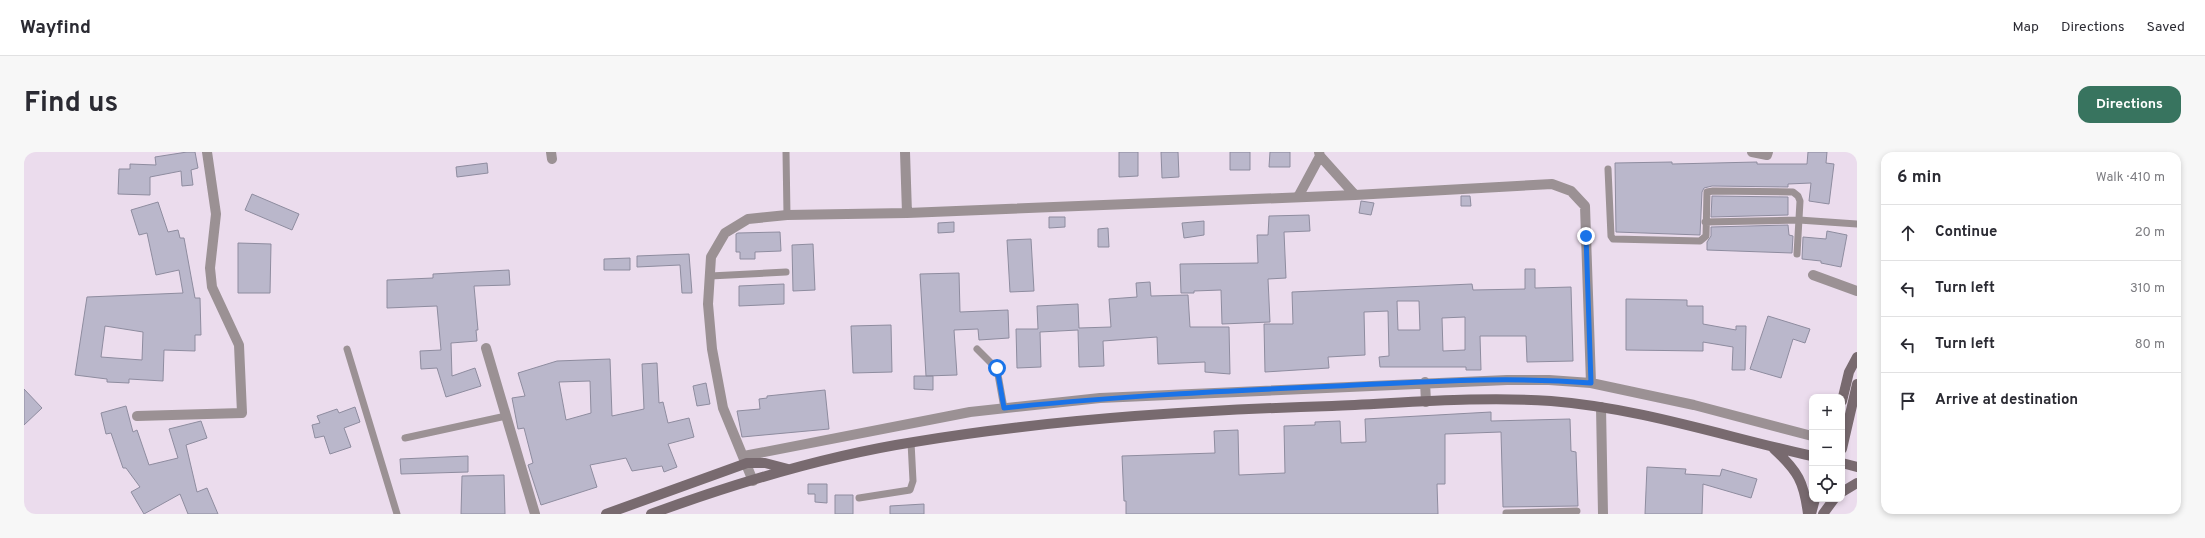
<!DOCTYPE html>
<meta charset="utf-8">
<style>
:root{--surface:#fff;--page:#f7f7f7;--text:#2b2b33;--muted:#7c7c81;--line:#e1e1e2;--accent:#38745f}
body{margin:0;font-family:Overpass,sans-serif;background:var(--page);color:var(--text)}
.controls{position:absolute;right:12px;bottom:12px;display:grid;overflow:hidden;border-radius:8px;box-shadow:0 2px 6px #0003}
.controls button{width:36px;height:36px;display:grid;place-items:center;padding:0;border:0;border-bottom:1px solid var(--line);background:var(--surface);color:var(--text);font:20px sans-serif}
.stop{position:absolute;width:12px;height:12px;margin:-9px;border:3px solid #1a73e8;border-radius:50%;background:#fff}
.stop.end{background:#1a73e8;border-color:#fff;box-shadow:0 1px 4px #0008}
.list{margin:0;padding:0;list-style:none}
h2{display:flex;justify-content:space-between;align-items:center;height:52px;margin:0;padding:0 16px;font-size:17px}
h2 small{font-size:13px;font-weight:400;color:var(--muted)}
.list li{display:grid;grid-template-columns:26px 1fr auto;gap:12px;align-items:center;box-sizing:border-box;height:56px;padding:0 16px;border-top:1px solid var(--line)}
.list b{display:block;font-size:15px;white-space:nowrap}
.list em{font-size:13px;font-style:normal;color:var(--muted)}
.icon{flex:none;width:22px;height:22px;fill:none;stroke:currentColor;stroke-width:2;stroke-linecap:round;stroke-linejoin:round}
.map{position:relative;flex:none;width:1833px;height:362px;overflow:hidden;border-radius:12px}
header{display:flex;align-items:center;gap:24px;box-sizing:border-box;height:56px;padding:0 20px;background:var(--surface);border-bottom:1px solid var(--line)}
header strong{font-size:19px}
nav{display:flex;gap:22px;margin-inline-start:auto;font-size:14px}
.intro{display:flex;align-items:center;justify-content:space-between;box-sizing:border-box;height:96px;padding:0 24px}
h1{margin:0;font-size:28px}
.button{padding:10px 18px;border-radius:12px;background:var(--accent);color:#fff;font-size:14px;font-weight:700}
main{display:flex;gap:24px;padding:0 24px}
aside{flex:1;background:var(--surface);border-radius:12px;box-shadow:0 2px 6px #0003}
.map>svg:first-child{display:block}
</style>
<header>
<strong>Wayfind</strong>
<nav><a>Map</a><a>Directions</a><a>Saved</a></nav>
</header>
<div class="intro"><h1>Find us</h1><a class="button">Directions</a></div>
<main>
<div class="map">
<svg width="1833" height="362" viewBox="0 0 1833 362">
<rect width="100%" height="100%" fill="#ebdced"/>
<!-- building -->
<path fill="#bab7cb" stroke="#8e8c9f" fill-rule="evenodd" d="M163 0H171L174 16 167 18 169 33 158 34 157 19 126 25V43L94 42 95 17H106V12L132 13 131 5Z
M1095 0H1114V24L1095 25Z
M1137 0H1154L1155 25 1138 26Z
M1206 0H1226V18H1206Z
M1246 0H1266V15H1245Z
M1784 0H1803L1802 11 1810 12 1805 52 1785 49 1787 31 1764 32V35L1688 34 1680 36 1678 40 1676 83 1592 80 1591 11 1648 10V12L1733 10V12H1783Z
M463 11 464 21 433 25 432 15Z
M228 42 275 62 268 78 221 58Z
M1437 44H1446L1447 54H1437Z
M1688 44 1764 45V63L1687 65Z
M1337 49 1350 51 1347 63 1335 61Z
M134 50 144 80 154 78 156 86H160L171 146H176L177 183H171V199L140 198 139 229 105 227V231L83 230V227L51 223 63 145 159 141 155 118 132 123 123 81 115 83 107 58ZM81 174 119 180 118 208 77 205Z
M1285 63 1286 79 1260 80 1262 126 1244 127 1246 170 1198 172 1197 138 1170 139V141H1157L1156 112 1234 111 1233 83H1244L1245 64Z
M1025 65H1041V75L1025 76Z
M1180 69V83L1160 86 1158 71Z
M930 70V80L914 81V71Z
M1764 73 1765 83 1769 84 1768 101 1683 98V90L1687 84V75Z
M1084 76 1085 95H1074V77Z
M1803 79 1823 83 1817 115 1797 111V109L1778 107 1779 85 1802 87Z
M756 80 757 99 731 100V107H716V100H712V82L714 81Z
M1007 87 1010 139 986 140 983 88Z
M214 91 247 92 246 141H214Z
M789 92 791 138 769 139 768 93Z
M665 102 668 141H658L656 113 613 115V104Z
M606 106V118H580V107Z
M1501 117H1511V136L1547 135 1549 209 1503 210 1502 184H1456L1457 218H1442V215H1356L1355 205 1365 204 1364 159 1340 160 1341 203 1304 205 1305 216 1241 220 1240 172H1269L1268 140 1448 132 1449 138 1501 137ZM1373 149H1395L1396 178H1374ZM1441 165V198L1419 199 1418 166Z
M485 118 486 133 450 134 454 178H452L453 189 427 191 428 224 451 216 457 234 422 245 413 216 397 217 396 199 417 198 413 154 363 156V128L409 126V122Z
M935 121 936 160 984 158 985 186 955 188 954 177 930 178 933 223 902 224 896 122Z
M1126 130 1127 144 1164 143 1166 175H1205L1206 222 1181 220V210L1134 212 1133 185 1079 189 1080 214 1055 215 1054 178 1016 180 1017 215 993 216 992 177H1014L1013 154 1054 152 1055 176 1087 175 1085 147 1113 145 1112 131Z
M760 132V152L715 154V134Z
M1602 147 1663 148V154H1679V172L1712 178V174H1722L1721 218H1708L1709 195 1679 190V199L1602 198Z
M1744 164 1786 177 1781 191 1769 187 1757 226 1726 217Z
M867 173 868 220 829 221 827 174Z
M586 207 588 264 620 257 618 212 633 211 635 251 639 250 644 271 665 266 670 285 644 292 653 315 640 320 638 314 608 319 602 306 566 313 573 335 517 353 504 313 509 311 500 276 494 277 488 246 501 244 494 221 533 209ZM566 229 567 261 542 268 535 230Z
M890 224H909V238L890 237Z
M682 231 686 252 673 254 669 234Z
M0 237 18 256 0 273Z
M801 238 805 277 718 285 713 259 736 257 735 247 743 246V244Z
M102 254 109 280 113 278 125 313 154 306 145 277 177 269 183 286 162 293 173 340 183 336 194 362H164L156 342 120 362 107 340 116 335 102 316H99L87 281 82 282 77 261Z
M331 255 336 270 320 276 327 295 306 302 300 284 291 286 288 273 296 271 293 264 313 257 315 261Z
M1467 260V269L1546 267 1547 299 1552 300 1554 354 1479 355 1477 280 1421 282V332H1413L1414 362H1102V349H1100L1098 304 1191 301 1190 279 1214 278 1215 323 1261 321 1260 274 1291 273V270L1316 269 1317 291 1342 290 1341 267Z
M444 304V320L377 322 376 307Z
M1623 315 1662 317 1661 322 1696 324 1698 317 1733 327 1727 346 1679 332 1678 362H1621Z
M480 323 481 362H437L438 324Z
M784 332H803V351L791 350V342H784Z
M811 343H829V362H811Z
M900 352V362H866V354Z"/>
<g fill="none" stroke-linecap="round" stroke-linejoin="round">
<!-- lane -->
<path stroke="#9b9194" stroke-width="7" d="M762 0 763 63
M1584 17 1587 84 1589 87 1676 89 1682 84 1683 40 1689 39 1769 40 1774 44 1776 49 1773 102
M1681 70 1775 68 1833 72
M686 124 762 120
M323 197 373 362
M953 197 973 217 980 256
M381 286 482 264
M835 346 886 338 889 329 887 290
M1482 361 1553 359"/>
<!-- street -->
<path stroke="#9b9194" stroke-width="10" d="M527 0 528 7
M881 0 883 61
M1728 0 1743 3 1744 0
M1296 4 1331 43
M1274 45 1296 4 1295 0
M1789 123 1833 139
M462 196 511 362
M1401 230 1402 250
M1577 255 1579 362
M113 264 218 261 215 193 188 135 186 116 192 62 183 0
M720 304 946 260 1076 246 1483 228H1525L1567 231 1670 253 1788 284
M729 329 699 256 688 197 684 152 687 105 701 81 724 67 763 63 883 61 1331 43 1528 32 1547 39 1561 54 1567 231"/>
<!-- secondary -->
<path stroke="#786a6f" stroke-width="10" d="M1818 249 1825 220 1833 205
M1750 297C1774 319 1780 330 1784 362
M1818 297 1833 232
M1818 311 1833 315
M1818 340 1833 331
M582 362 723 311H741L764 317
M627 362C712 331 800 304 890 290 1028 267 1168 258 1308 254 1381 251 1455 244 1527 249 1616 256 1702 285 1788 304
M1787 362 1791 347
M1799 362 1810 347"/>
</g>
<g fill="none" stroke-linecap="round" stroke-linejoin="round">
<!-- route -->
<path stroke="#1a73e8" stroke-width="5" d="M973 216 980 256C1091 244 1202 239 1313 234 1398 230 1482 224 1567 231L1562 84"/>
</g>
</svg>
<div class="controls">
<button>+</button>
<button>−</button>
<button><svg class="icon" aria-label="locate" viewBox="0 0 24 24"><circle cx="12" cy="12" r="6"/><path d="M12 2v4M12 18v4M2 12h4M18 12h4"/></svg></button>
</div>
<div class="stop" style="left:973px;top:216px"></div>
<div class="stop end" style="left:1562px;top:84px"></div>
</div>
<aside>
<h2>6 min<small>Walk · 410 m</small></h2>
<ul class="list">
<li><svg class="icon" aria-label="ahead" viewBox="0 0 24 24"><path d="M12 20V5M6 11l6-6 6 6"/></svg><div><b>Continue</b></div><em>20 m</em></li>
<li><svg class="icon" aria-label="left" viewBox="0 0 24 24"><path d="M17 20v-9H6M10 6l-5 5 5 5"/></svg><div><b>Turn left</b></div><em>310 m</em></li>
<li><svg class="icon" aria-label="left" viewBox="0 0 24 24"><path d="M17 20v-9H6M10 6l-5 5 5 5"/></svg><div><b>Turn left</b></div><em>80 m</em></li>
<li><svg class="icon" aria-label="arrive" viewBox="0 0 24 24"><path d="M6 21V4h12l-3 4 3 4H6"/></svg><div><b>Arrive at destination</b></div></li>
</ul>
</aside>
</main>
